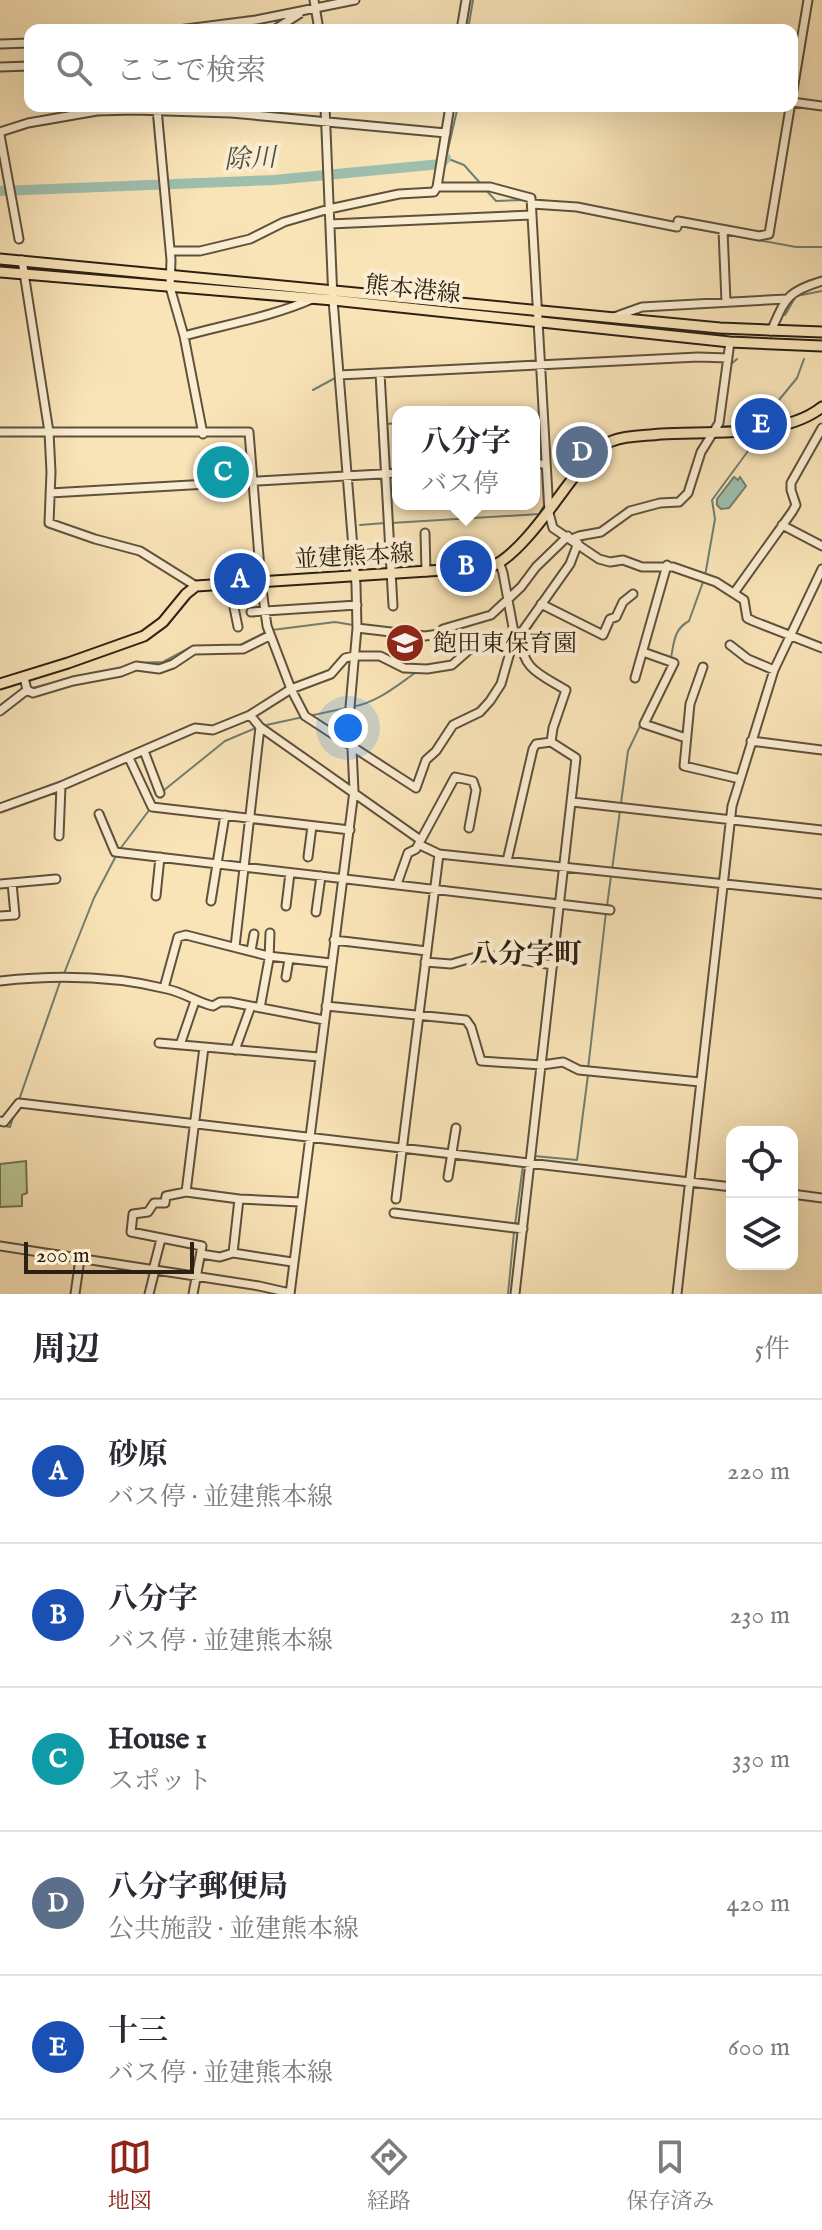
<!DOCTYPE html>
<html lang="ja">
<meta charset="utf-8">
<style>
:root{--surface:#fff;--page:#f2f2f3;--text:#2b2b33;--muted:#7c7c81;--line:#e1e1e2;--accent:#8f2418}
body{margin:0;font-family:"IM FELL English","Noto Serif JP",serif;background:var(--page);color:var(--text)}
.controls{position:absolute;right:24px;bottom:24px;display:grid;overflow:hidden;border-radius:16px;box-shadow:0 8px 32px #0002}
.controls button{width:72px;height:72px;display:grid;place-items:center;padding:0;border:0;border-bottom:2px solid var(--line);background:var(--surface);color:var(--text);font:40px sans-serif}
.scale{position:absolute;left:24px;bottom:20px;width:170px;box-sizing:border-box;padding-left:8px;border:4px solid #2c2012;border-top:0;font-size:22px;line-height:28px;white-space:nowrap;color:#2c2012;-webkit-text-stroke:6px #fbedd1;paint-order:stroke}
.you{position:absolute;left:348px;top:728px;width:28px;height:28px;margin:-20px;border:6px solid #fff;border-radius:50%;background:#1a73e8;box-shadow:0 0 0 12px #1a73e833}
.badge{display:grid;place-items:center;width:52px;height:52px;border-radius:50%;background:var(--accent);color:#fff;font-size:26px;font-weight:700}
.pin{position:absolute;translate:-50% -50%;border:4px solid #fff;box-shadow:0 2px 8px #0006}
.popup{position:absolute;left:392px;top:406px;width:148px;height:104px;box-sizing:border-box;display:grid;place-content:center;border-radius:16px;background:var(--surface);filter:drop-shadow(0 2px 6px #0005);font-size:26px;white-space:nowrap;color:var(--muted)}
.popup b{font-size:30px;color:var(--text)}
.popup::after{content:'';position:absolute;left:50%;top:100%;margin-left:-16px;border:16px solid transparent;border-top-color:var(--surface)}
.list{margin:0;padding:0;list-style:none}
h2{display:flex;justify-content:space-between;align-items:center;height:104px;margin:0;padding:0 32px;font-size:34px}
h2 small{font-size:26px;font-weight:400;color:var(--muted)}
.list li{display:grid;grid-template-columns:52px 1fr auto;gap:24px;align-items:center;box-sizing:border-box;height:144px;padding:0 32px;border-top:2px solid var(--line)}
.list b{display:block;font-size:30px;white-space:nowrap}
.list p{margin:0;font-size:26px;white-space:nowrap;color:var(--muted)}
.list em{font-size:26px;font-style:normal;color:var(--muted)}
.icon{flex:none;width:44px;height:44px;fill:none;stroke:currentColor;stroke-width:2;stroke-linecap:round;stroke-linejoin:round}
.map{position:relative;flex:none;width:822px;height:1294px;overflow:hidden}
.search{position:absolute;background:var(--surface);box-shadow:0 8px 32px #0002;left:24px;right:24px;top:24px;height:88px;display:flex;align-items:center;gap:20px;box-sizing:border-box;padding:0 28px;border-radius:16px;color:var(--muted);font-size:30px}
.sheet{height:824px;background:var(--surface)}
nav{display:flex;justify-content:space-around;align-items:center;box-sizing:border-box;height:112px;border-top:2px solid var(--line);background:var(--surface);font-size:22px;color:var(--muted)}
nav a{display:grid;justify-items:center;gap:4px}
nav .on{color:var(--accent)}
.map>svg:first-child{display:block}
</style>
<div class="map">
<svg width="822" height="1294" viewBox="0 0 822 1294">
<rect width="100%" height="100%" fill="#f9e4b8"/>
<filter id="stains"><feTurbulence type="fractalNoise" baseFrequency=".0025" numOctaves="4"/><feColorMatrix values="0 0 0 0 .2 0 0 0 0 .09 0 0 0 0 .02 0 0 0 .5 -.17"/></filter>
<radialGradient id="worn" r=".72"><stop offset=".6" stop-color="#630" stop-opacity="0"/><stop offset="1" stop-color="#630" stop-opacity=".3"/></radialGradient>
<!-- green -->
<path fill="#bac592" stroke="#737252" stroke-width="2" d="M26 1161 27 1193 22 1195V1206L0 1207V1164Z"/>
<!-- water -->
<path fill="#9ebfae" stroke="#707f70" stroke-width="2" d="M734 477 738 480 740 477 746 486 729 508 721 509 717 505V499Z"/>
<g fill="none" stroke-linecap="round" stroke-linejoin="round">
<!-- stream -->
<path stroke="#707f70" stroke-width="2" d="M468 30 473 0
M458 106 446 158 464 165 481 184
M485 189 496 201 525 200
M535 200 569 203
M681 226 796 247H822
M785 315 796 296 822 291
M674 355 688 354
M730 365 737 359
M376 377 381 470
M313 390 337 377
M387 424 398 423
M764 426 770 411 797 378 804 359
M381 476 382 488
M391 523 539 514 546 502
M360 525 385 523
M705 576 715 519 712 500 762 432
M549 600 570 569
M495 616 505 606
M359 624 384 628
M272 630 335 622 353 625
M523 640 543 608
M240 645 266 632
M671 658C674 642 674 629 689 621L703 582
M118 669 135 663 163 662 191 647 226 646
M79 677 107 671
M32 688 53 683
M352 707C376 703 395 687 415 673L420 672
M309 716 346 708
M262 726 303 717
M163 791 225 741 256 728
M120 849 150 809
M612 870 628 751 663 678
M607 906 611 876
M63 976 94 898 117 854
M588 1069 606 912
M19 1100 60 982
M0 1125 10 1127 14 1114
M534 1156 577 1160 588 1075
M515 1225 523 1165
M508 1294 514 1232"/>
<!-- river -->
<path stroke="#9ebfae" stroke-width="10" d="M0 191 274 180 441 164 446 158"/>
<!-- minor casing -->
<g stroke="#5f513c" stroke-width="11">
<path id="minor" d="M314 0 319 30
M178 30 256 20 355 0
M274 30 299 14
M461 30 466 0
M0 44 30 43
M0 67 30 66
M792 102 822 106
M157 109 171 260 170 287 184 336 203 434
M0 132 28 123 97 111 134 110 231 113 446 133
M0 135 19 239
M437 187 450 106
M532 204 577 207 677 227 678 221 759 236 769 234 808 0
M330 224 532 215
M723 230 726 302
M170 251H200L250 239 284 222 329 209 399 194 434 192 437 187H490L531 198 549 513 553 528 599 559 610 562 623 560 642 567H673L716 582 744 600 747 618 753 621 822 648
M22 260 49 432 51 472 49 523 95 539 140 551 196 586
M614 317 642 307 786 299
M771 331C786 298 786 292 822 281
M184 336C227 324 271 317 312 299
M380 373 393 606
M339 375 698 357 728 358
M0 432H249L261 582 267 626 291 689 305 716 416 788 426 760 436 751 453 725 480 712 490 701 501 684 511 649 519 636
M534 464H546
M50 493 398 473
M782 525 822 546
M425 533 426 572
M572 539 579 536 601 532 630 511 660 503 679 502 688 493 701 452 719 423 730 342
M500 564 503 573 515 638
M229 583 238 627
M734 593 792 512 796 505 791 490V483L822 428
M541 604 603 635 610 619 616 617 623 602 633 594
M251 612 357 605
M357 628 425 636 439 634 443 629 491 615 521 587 536 567 568 536
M730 645 748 659 774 670
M643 652 674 663 644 724 686 738
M703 667 690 704 684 766 740 779
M635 678 667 565
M27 690 33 693 73 681 121 672 136 666 159 669 173 664 194 650 243 649 269 636
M0 711 27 690 24 677
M250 715 260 727 419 839 420 845 439 854 822 894
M751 741 822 750
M144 751 160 793
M129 758 152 807 350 830
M572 802 822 830
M0 808 61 786 195 728 213 730 250 715 291 689 331 674 345 658 354 656H380L404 668 427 669 452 665 469 650 519 636 570 564 578 543
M99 814 115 852 610 910
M59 836 61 786
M308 857 312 826
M507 861 533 749 536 744 551 742
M0 884 56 879
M397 884 408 853 416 849 455 777 473 781 476 790 469 828
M156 896 160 857
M211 901 225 815
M286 906 290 873
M316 912 321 876
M0 916 15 915 12 883
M334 940 427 951
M235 947 260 727
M251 951 254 934
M425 962 451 964 472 958 495 956 553 965
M286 977 289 959
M0 981C55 975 114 976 167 989 185 993 196 1002 213 1006L220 1002H230L324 1020
M164 988 178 937 186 935 268 956 331 963
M326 1006 466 1020 471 1027 481 1061 542 1065 563 1062 579 1070 700 1082
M260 1008 269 959 270 933
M159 1043 319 1057
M180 1045 195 1001
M235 1050 251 1006
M0 1121 4 1122 19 1103 732 1187
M448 1177 456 1128
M186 1192 239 1199 233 1253 220 1257 201 1254
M792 1194 822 1198
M239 1199 300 1202
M396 1199 439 854
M394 1213 523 1229
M0 1246 259 1286 290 1293
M233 1253 292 1262
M153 1270 161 1239
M75 1294 80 1259
M149 1294 155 1270
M193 1294 202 1246 131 1232 133 1214 148 1212 154 1203H165L166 1196 186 1192 204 1047
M290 1294 354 791 350 707 357 628 356 585 333 300 325 106
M515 1294 576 758 551 742 553 728 566 690C538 673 524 671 519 636
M677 1294 732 806 774 670 822 569"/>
</g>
<!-- major casing -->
<g stroke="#2c2012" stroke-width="13">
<path id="major" d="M0 259 720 328 822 332
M0 272 333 300 730 342 822 346
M0 684 68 663 144 636 163 622 186 594 196 586 490 567C520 557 559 495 580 469 589 458 598 446 612 441 627 435 645 436 661 434 709 431 783 438 822 407"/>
</g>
<!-- minor -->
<use href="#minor" stroke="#fbedd1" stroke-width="7"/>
<!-- major -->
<use href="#major" stroke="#f9e4b8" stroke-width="9"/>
</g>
<!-- icons -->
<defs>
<g id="school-disc" transform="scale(2)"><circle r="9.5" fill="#8f2418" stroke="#fbedd1"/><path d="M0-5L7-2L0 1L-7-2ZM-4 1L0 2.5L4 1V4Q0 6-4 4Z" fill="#fff"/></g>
</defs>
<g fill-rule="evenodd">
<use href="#school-disc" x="405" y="643"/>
</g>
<g text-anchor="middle" stroke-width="8" stroke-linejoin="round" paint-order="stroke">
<!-- street labels -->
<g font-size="24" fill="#2c2012" stroke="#fbedd1">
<text transform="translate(413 289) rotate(6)" y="8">熊本港線</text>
<text transform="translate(354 556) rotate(-3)" y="8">並建熊本線</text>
</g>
<!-- poi labels -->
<g font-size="24" fill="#2c2012" stroke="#fbedd1" text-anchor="start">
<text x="433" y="651">飽田東保育園</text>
</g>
<!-- water labels -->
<g font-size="26" font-style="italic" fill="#4e5041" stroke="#fbedd1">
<text transform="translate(250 158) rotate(-3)" y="9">除川</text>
</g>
<!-- quarter labels -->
<g font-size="28" font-weight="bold" fill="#2c2012" stroke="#fbedd1">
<text x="526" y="963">八分字町</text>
</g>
</g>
<rect width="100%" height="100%" filter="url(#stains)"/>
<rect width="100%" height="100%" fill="url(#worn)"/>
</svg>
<div class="controls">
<button><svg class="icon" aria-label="locate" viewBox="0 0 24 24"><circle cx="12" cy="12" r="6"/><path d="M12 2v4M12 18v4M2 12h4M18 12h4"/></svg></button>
<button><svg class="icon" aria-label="layers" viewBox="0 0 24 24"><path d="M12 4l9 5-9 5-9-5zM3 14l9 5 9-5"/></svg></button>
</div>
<div class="scale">200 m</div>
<div class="you"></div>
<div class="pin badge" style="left:240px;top:579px;background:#1a4fb4">A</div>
<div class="pin badge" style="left:466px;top:566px;background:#1a4fb4">B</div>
<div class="popup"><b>八分字</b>バス停</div>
<div class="pin badge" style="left:223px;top:472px;background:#0f9aa8">C</div>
<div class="pin badge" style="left:582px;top:452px;background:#5c6f8a">D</div>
<div class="pin badge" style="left:761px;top:424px;background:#1a4fb4">E</div>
<div class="search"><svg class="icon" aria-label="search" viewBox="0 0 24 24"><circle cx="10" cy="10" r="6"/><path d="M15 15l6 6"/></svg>ここで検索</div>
</div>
<section class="sheet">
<h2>周辺<small>5件</small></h2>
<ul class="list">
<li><span class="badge" style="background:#1a4fb4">A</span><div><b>砂原</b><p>バス停 · 並建熊本線</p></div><em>220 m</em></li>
<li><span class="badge" style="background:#1a4fb4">B</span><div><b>八分字</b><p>バス停 · 並建熊本線</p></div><em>230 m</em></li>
<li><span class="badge" style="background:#0f9aa8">C</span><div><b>House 1</b><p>スポット</p></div><em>330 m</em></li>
<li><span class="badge" style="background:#5c6f8a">D</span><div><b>八分字郵便局</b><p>公共施設 · 並建熊本線</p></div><em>420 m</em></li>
<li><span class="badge" style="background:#1a4fb4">E</span><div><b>十三</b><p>バス停 · 並建熊本線</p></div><em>600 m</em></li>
</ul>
</section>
<nav>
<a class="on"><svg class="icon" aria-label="map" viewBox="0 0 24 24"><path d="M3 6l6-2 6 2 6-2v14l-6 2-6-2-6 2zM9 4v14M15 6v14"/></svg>地図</a>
<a><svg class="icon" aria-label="directions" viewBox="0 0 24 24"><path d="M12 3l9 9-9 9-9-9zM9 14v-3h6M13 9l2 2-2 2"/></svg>経路</a>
<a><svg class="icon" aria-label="saved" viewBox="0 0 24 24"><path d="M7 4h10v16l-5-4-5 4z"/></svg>保存済み</a>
</nav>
